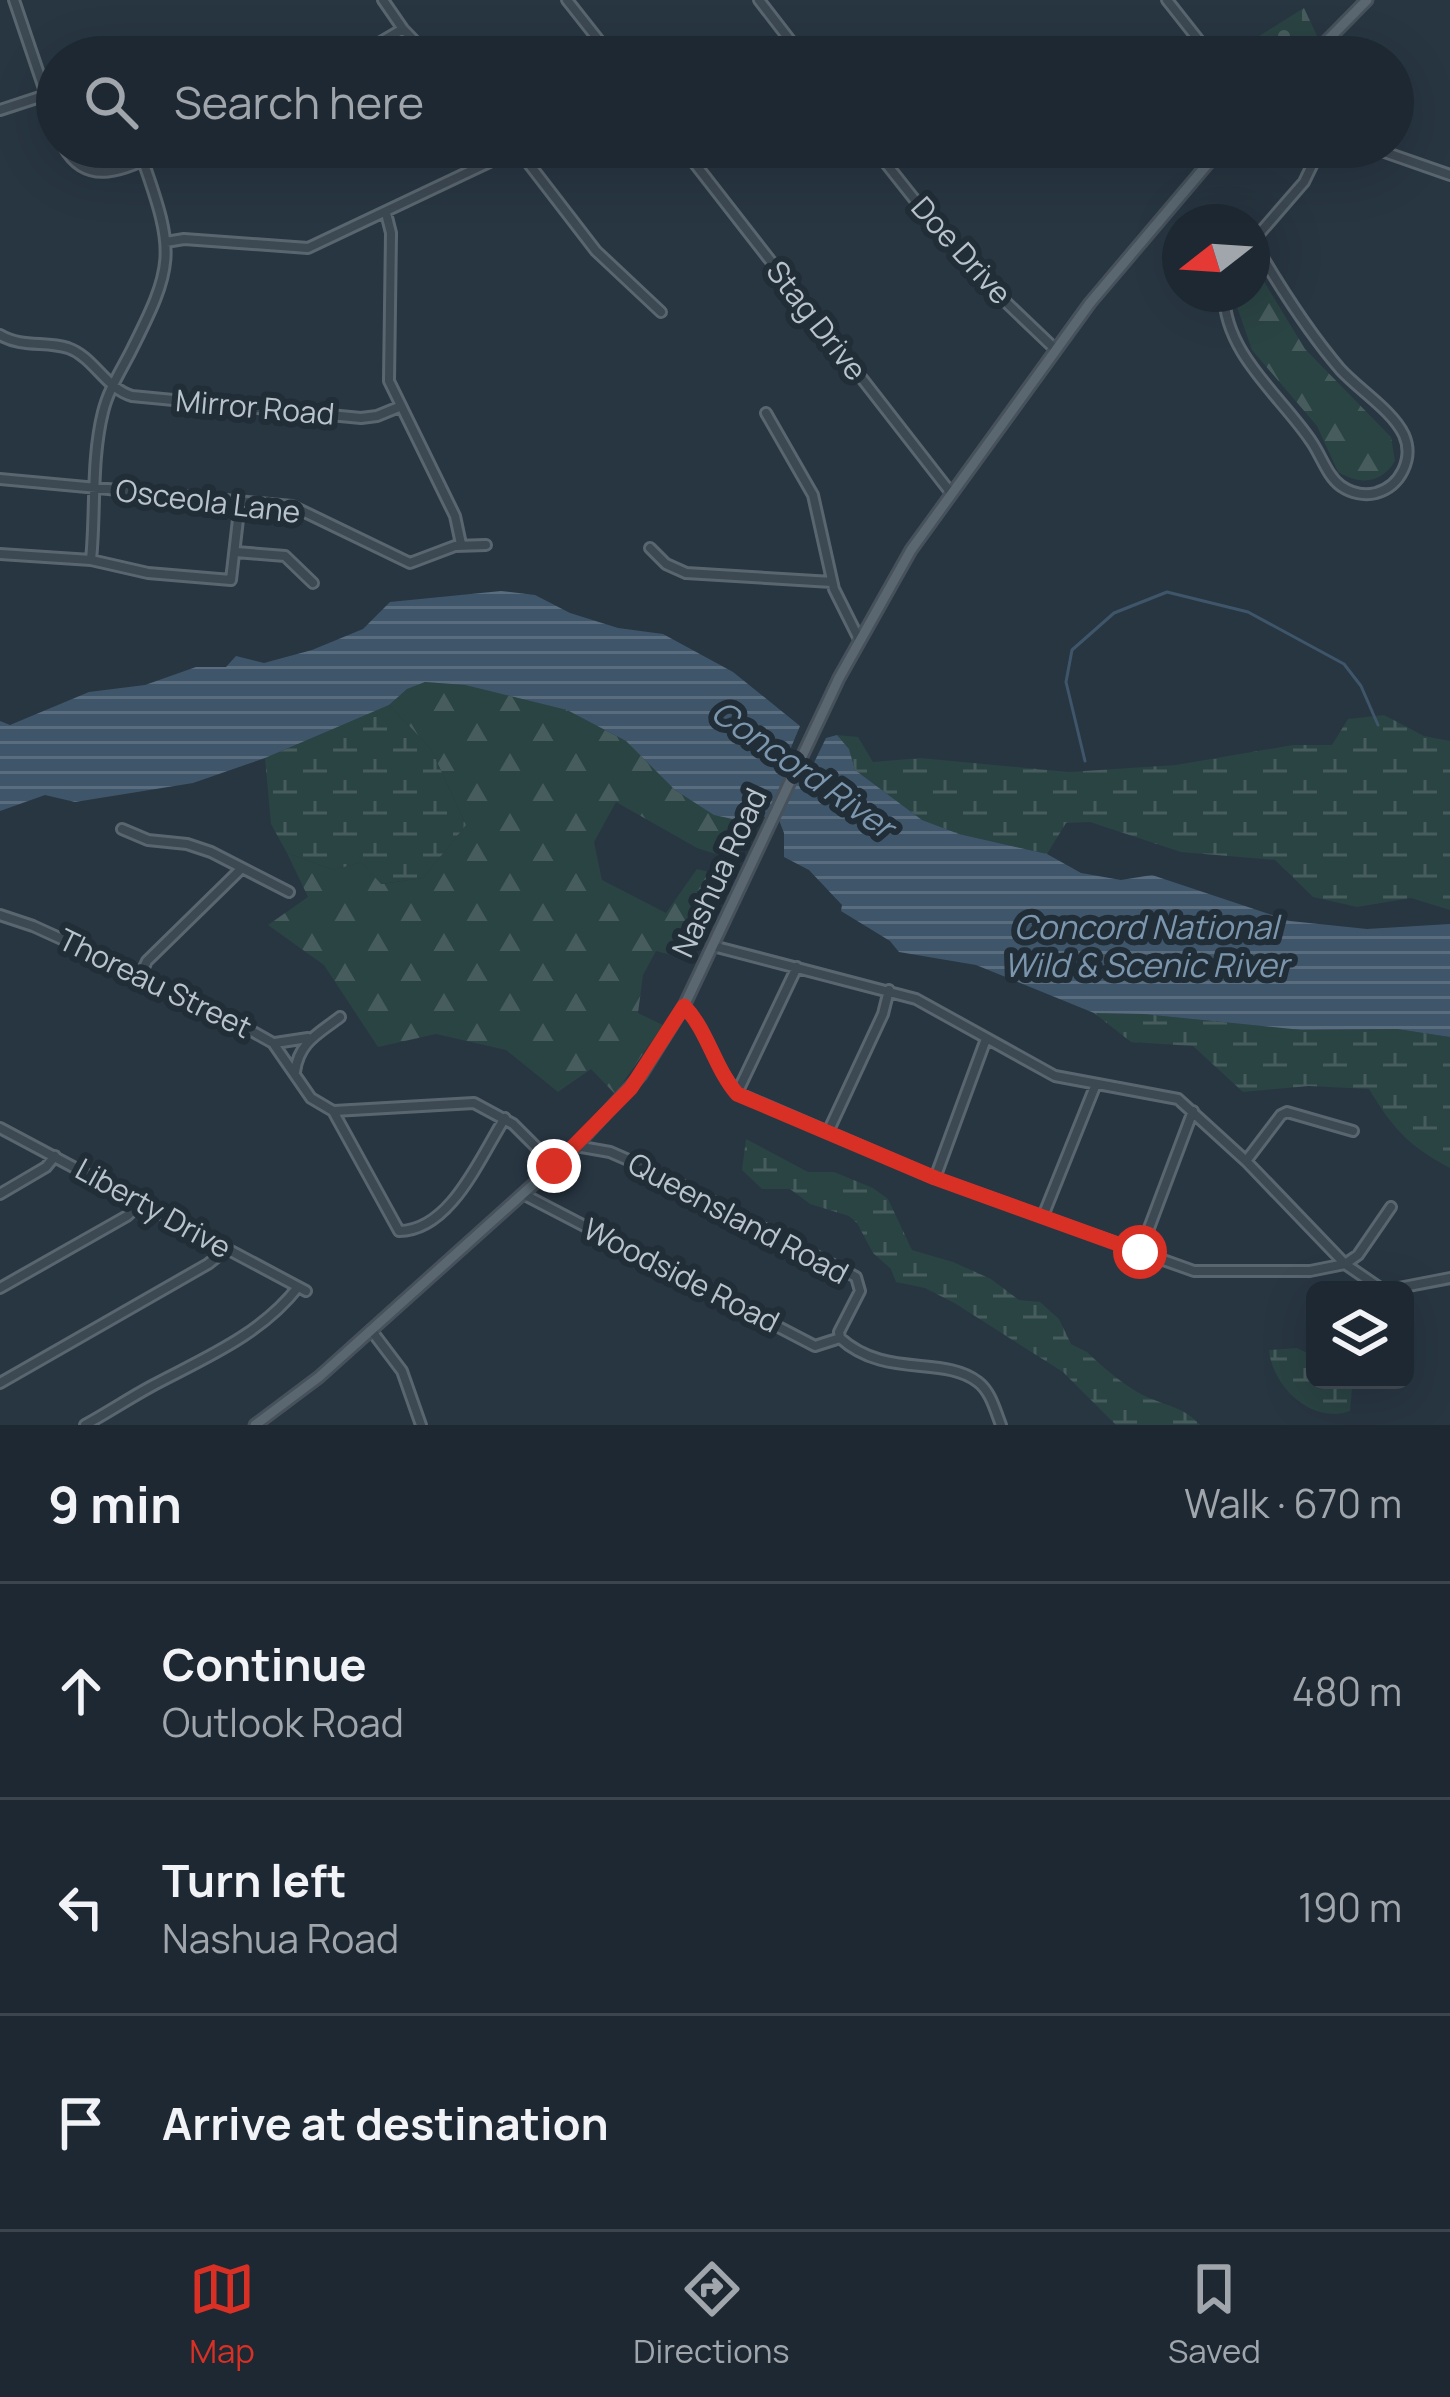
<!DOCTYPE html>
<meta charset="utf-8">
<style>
:root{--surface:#1e2832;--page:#26303a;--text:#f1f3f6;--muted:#a1a6ac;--line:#3c444d;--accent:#d93025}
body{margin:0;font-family:Manrope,sans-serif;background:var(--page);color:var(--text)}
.controls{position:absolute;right:36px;bottom:36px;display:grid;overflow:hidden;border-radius:18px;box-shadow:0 12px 48px #0002}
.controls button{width:108px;height:108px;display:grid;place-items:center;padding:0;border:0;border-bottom:3px solid var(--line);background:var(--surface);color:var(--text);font:60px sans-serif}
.compass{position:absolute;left:1162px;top:204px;width:108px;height:108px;border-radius:50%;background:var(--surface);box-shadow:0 12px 48px #0002;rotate:253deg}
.stop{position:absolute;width:36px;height:36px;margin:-27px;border:9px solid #d93025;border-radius:50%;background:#fff}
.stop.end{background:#d93025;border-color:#fff;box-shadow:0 3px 12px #0008}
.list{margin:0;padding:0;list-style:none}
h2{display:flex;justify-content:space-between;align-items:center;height:156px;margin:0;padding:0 48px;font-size:51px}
h2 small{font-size:39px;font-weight:400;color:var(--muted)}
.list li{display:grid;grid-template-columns:78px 1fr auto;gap:36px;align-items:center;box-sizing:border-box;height:216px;padding:0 48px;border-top:3px solid var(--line)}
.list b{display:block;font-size:45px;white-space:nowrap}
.list p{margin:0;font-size:39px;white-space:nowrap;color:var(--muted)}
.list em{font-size:39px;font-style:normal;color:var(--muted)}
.icon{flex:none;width:66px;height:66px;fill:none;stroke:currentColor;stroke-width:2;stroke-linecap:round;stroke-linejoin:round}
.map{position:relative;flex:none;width:1450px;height:1425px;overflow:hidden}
.search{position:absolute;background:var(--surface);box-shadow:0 12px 48px #0002;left:36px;right:36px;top:36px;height:132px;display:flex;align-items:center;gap:30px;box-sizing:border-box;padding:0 42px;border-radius:66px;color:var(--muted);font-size:45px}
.sheet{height:804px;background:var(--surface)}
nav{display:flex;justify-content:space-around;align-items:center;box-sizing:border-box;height:168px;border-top:3px solid var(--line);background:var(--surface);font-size:33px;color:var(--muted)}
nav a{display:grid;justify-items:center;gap:6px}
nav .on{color:var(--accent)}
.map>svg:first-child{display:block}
</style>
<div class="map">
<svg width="1450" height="1425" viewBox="0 0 1450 1425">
<defs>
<pattern id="forest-firs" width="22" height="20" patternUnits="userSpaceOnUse" patternTransform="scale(3)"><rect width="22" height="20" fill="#2a4343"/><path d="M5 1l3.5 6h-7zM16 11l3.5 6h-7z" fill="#475c5d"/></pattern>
<pattern id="wetland-marsh" width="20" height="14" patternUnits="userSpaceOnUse" patternTransform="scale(3)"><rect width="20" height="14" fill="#2a4343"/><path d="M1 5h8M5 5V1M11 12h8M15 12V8" fill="none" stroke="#475c5d"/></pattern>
<pattern id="cemetery-stones" width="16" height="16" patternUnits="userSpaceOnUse" patternTransform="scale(3)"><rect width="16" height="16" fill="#2a4343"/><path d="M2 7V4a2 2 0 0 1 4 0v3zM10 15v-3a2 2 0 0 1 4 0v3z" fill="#475c5d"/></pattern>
<pattern id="water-rules" width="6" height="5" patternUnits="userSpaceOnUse" patternTransform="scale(3)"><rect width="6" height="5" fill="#3f566a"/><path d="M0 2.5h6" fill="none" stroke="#596d7e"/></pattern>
</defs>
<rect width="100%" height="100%" fill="#283642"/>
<!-- forest -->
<path fill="url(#forest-firs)" d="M1252 262 1305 349 1391 437 1395 461C1381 484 1360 485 1338 472L1317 426 1252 350 1234 298 1235 294H1252Z
M425 682 465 685 567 710 626 741 675 790 714 814 751 823 741 862 697 848 616 802 594 842 602 880 666 913 697 869 732 878 692 961 656 951 643 975 638 1013 663 1025 615 1094 591 1069 558 1092 506 1050 436 1034 378 1047 324 965 268 925 308 897 287 853 334 870 361 862 382 884 423 878 466 825 431 749 389 705 407 689Z"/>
<!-- wetland -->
<path fill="url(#wetland-marsh)" d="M389 705 431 749 466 825 423 878 381 884 361 862 334 870 287 853 271 824 265 758Z
M1384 715 1424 736 1450 741V910L1411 898 1357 907 1313 897 1275 860 1181 852 1090 822 1066 823 1047 854 959 834 922 820 855 770 849 749 837 735 858 737 873 762 920 758 1069 772 1176 765 1293 745H1332L1348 719Z
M1094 1013 1143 1014 1302 1030 1397 1029 1450 1037V1168C1409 1146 1393 1129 1369 1089L1309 1086 1243 1092 1193 1046 1131 1042Z
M746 1139 808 1172H834L873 1188 888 1199 912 1250 953 1262 991 1279 1019 1300 1040 1302 1059 1319 1071 1344 1087 1352C1104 1368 1120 1382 1141 1394 1161 1405 1184 1406 1200 1425H1116L1063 1372 956 1304 925 1288 896 1282 891 1269 873 1253 857 1223 849 1216 810 1204 790 1189H762L742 1170Z
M1297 1348 1315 1357V1380H1347L1352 1388 1350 1411C1311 1425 1272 1385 1269 1350Z"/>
<!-- cemetery -->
<path fill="url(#cemetery-stones)" d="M1304 8 1317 36 1296 57H1226Z"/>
<!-- water -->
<path fill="url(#water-rules)" d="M501 591 535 595 570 613 618 628 663 634 733 672 800 726 782 769 806 779 826 738 837 735 849 749 855 770 922 820 959 834 1047 854 1081 873 1121 880 1152 875 1290 921 1367 929 1450 924V1037L1397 1029 1302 1030 1143 1014 1094 1013 976 965 899 952 890 941 841 911 842 905 809 870 784 857V833L779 820 763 816 751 823 714 815 675 790 626 741 567 710 465 685 425 682 407 689 389 705 265 758 193 783 75 802 45 795 0 811V721L10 725 89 692 145 685 196 667H226L236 656 264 663 312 650 363 629 390 602Z"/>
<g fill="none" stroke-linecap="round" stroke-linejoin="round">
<!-- stream -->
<path stroke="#3f566a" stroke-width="3" d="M1085 761 1066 682 1072 650 1114 613 1167 592 1248 612 1344 664 1361 686 1378 725"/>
<!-- minor casing -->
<g stroke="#5a666f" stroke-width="14">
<path id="minor" d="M14 0 57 127
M383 0 403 29 430 57
M567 0 612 57
M759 0 803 57
M1167 0 1212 57
M355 57 403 29
M0 110 46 95
M64 147C90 193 135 164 171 147
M516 147 596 251 661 312
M682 147 951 493
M873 147 964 262 1055 349
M1370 147 1450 175
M386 213 391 233 389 381 455 516 461 544
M166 242 184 239 308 248 496 159 513 147
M1252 242 1304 182 1321 147
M1224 294C1225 354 1280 395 1311 441 1321 455 1327 476 1341 486 1351 493 1364 496 1376 493 1401 486 1414 458 1404 435 1392 410 1359 390 1340 369 1306 329 1279 286 1253 241
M0 335C22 348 45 341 68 348 94 357 105 388 132 396L361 418 377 416 399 407
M766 413 813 495 834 589 859 639
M0 479 292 506 410 563 455 546 486 545
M650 548 666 564 686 573 832 582
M236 552 285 556 313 583
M0 554 91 560 148 573 231 580 240 502
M91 560C96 511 91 460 103 412 108 391 120 372 130 353 174 266 176 254 143 161
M122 829 148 840 187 844 211 852 289 892
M0 915 33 926 200 1002 273 1043 311 1098 333 1111 399 1231C451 1231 481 1155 505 1118
M713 946 916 999 1055 1076 1178 1099 1246 1161 1345 1264 1383 1290
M140 976 147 961 241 869
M684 1006C708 1030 714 1067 737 1093L935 1178 1194 1271H1310L1345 1264 1358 1255 1391 1207
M275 1043 308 1038
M295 1072C299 1042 318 1034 340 1017
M737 1093 797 967
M334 1111 474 1103 513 1124 555 1166
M0 1128 306 1291
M828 1132 883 1014 889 990
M576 1146 610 1152 658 1173 856 1277 860 1291 839 1332 840 1338
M1246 1161 1281 1115 1287 1112 1353 1131
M935 1178 986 1039
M0 1194 46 1167 55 1156
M523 1194 815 1346 840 1338
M1043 1216 1096 1084
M1140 1252 1193 1111
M0 1288 127 1216 142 1202
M1388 1290 1450 1278
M371 1330 402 1371 421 1425
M840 1338C885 1379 943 1355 978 1382 991 1392 995 1410 1001 1425
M0 1383 208 1264 227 1249
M85 1425C107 1413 128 1399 150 1387 202 1359 260 1336 298 1287"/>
</g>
<!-- major casing -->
<g stroke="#46515b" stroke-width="15">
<path id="major" d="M1311 57 1367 0
M255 1425 319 1377 576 1146 641 1075 684 1006 839 678 911 550 1090 303 1222 147"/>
</g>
<!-- minor -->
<use href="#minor" stroke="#3c4852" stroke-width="8"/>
<!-- major -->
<use href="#major" stroke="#5a6771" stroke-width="9"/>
</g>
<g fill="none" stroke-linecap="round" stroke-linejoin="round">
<!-- route -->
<path stroke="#d93025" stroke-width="15" d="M554 1166 631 1088 684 1006C708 1031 714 1067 737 1094L935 1178 1140 1252"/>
</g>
<g text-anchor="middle" stroke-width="12" stroke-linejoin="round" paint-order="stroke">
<!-- street labels -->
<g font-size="30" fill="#b9c3cb" stroke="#212d37">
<text transform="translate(961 251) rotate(48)" y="10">Doe Drive</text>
<text transform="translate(816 321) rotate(52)" y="10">Stag Drive</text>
<text transform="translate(255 408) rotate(5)" y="10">Mirror Road</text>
<text transform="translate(208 502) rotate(7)" y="10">Osceola Lane</text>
<text transform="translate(720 873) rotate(-65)" y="10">Nashua Road</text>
<text transform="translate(155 984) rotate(26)" y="10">Thoreau Street</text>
<text transform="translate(153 1209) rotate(29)" y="10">Liberty Drive</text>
<text transform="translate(738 1219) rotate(28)" y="10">Queensland Road</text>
<text transform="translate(681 1276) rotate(27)" y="10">Woodside Road</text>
</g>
<!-- water labels -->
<g font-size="33" font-style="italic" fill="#7b96ad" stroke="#212d37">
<text transform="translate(803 769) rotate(35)" y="12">Concord River</text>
<text x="1146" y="939">Concord National<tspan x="1146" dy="38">Wild &amp; Scenic River</tspan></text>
</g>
</g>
</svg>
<div class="controls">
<button><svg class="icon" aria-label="layers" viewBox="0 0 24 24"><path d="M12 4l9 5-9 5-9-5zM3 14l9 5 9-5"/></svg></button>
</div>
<svg class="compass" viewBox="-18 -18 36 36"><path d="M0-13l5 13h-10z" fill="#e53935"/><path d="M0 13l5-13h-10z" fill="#a1a6ac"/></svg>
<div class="stop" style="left:1140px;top:1252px"></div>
<div class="stop end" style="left:554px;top:1166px"></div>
<div class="search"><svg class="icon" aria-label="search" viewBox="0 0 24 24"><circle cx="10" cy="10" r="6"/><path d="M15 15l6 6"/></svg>Search here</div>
</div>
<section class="sheet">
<h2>9 min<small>Walk · 670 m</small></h2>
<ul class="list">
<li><svg class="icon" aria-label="ahead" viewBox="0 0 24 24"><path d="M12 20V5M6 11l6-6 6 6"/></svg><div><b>Continue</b><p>Outlook Road</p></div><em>480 m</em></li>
<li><svg class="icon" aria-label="left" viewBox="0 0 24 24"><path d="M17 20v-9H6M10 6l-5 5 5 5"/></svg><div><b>Turn left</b><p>Nashua Road</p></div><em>190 m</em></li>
<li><svg class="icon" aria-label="arrive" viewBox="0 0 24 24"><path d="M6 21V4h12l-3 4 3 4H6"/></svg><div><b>Arrive at destination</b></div></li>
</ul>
</section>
<nav>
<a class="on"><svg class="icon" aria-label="map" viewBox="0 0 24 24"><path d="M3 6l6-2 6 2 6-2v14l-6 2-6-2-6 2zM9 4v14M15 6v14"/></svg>Map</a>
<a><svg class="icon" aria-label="directions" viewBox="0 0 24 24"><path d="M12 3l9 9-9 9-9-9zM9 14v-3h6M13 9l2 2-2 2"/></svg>Directions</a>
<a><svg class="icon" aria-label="saved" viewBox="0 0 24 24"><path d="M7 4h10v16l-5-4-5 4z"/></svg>Saved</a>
</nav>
